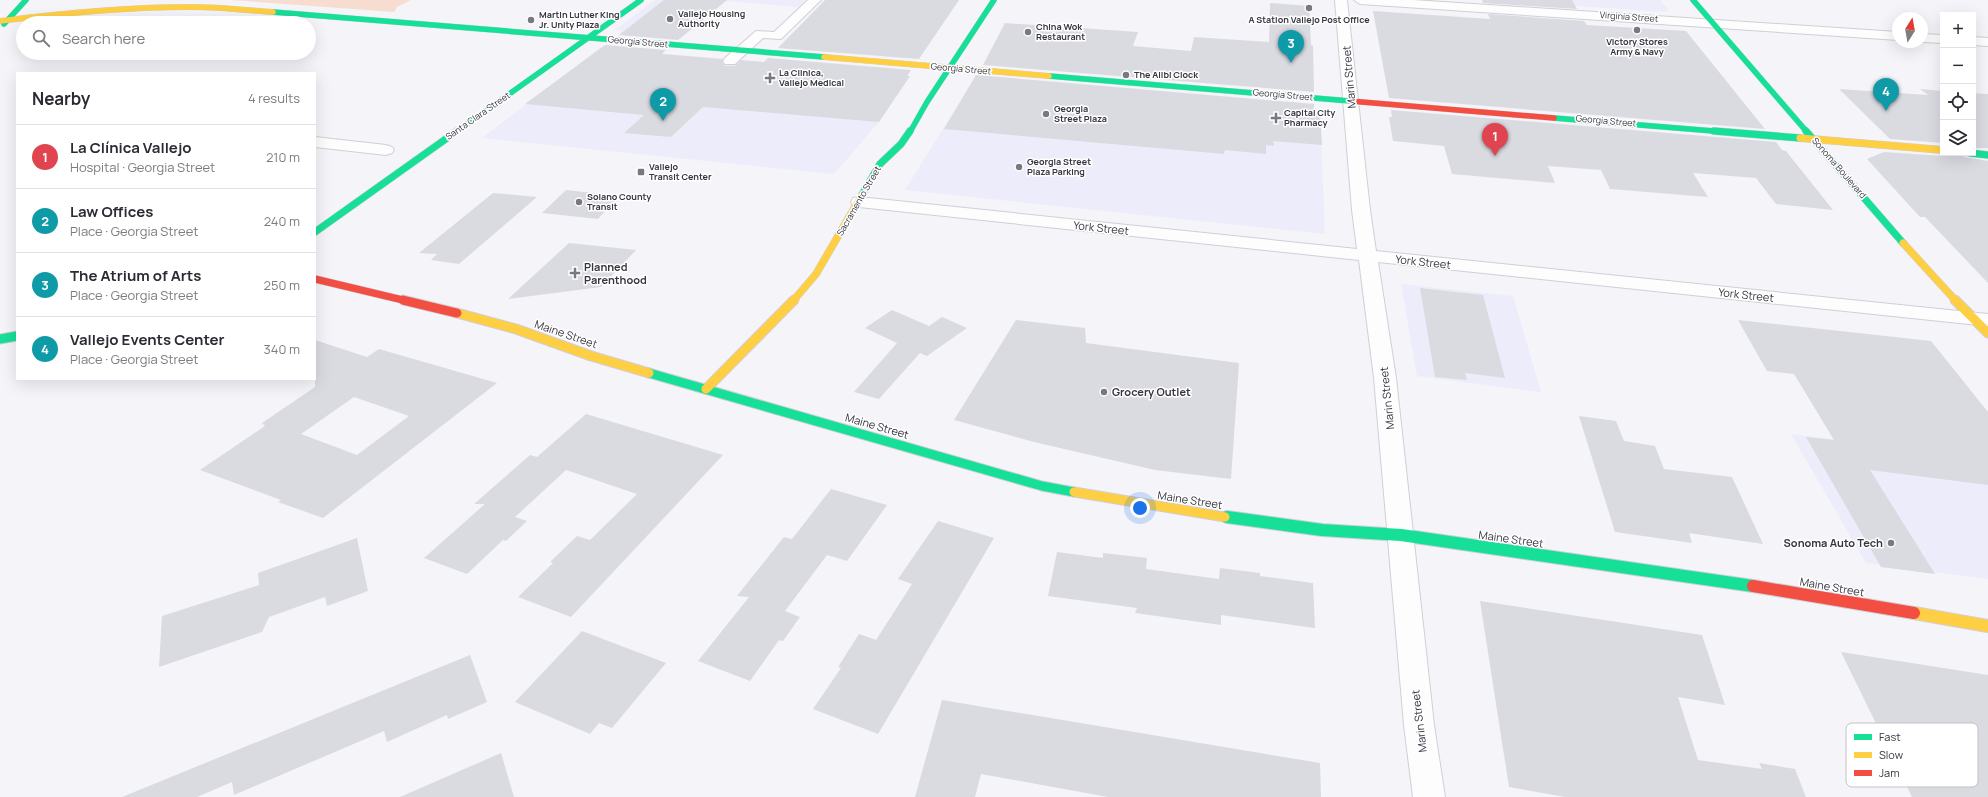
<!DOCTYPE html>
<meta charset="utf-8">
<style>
:root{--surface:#fff;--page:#f7f7f7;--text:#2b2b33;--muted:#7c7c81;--line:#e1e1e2;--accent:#b45309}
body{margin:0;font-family:Manrope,sans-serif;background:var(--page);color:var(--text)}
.controls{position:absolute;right:12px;top:12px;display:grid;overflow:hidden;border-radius:0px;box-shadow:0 4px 16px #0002}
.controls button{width:36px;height:36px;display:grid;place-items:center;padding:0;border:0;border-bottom:1px solid var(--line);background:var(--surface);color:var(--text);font:20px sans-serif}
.compass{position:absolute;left:1892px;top:12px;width:36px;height:36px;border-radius:50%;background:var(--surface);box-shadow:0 4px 16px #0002;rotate:11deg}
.you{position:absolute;left:1140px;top:508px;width:14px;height:14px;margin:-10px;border:3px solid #fff;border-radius:50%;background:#1a73e8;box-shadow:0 0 0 6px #1a73e833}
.badge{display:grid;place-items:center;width:26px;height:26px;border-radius:50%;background:var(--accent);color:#fff;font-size:13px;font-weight:700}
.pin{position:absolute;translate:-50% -33px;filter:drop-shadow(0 1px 2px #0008)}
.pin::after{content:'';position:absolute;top:21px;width:14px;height:12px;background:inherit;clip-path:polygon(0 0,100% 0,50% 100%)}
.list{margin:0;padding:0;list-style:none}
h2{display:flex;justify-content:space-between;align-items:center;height:52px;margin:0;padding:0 16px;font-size:17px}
h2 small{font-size:13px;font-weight:400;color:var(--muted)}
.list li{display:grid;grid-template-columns:26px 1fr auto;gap:12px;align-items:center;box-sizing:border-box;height:64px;padding:0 16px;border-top:1px solid var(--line)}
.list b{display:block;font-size:15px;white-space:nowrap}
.list p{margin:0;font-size:13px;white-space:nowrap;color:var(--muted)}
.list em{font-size:13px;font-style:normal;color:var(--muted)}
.icon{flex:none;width:22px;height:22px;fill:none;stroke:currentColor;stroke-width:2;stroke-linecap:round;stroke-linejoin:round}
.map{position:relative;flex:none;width:1988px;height:797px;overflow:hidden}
.search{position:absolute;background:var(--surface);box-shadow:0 4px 16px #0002;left:16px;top:16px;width:300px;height:44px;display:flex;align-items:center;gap:10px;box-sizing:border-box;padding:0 14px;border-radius:22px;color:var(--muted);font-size:15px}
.panel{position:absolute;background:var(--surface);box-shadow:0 4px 16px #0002;left:16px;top:72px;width:300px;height:308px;border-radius:0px}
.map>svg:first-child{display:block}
</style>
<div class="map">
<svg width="1988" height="797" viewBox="0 0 1988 797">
<rect width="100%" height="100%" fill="#f4f4f9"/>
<!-- built -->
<path fill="#edecfa" d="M655 0H805L799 7 726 1 681 38 620 33 622 30H615Z
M1491 0H1660L1669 10 1665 12Z
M600 48 910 76 879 122 834 174 482 138Z
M972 82 1320 112 1325 234 905 190Z
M1401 284 1513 296 1541 392 1417 376Z
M1791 434 1988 458V579L1866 563Z"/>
<!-- green -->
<path fill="#f7ddd0" d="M231 0H411L397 7 394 12Z"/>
<!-- building -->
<path fill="#dadae1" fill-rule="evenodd" d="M664 0H727L678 40 619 35Z
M825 0H959L919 59 778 48Z
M1482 0H1572L1577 9 1483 3Z
M1270 3 1309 6 1311 45 1313 46 1314 92 983 65 1005 23 1138 32 1133 46 1191 51 1194 37 1269 42Z
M1373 11 1490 19 1488 14 1584 21 1587 25 1686 31 1765 129 1389 98Z
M605 45 666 50 662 54 723 59 722 62 725 66H735L741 60 764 62 768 58 911 70 907 76H910L879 122 703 107 671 137 624 133 644 115 525 104Z
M976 75 1314 104V111L1320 112 1322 145 1273 141 1274 146 1266 145V154L1225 150 1224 154 944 129Z
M1839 89 1928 95 1920 89 1943 91V143L1890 139Z
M1973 93 1988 94V148H1973Z
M1391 110 1776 142 1782 150 1786 151 1833 210 1776 204 1756 178 1693 173 1708 197 1610 189 1601 170 1548 166 1555 183 1452 174 1444 146 1393 141 1389 117H1392Z
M1884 152 1943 156 1950 153H1961L1964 157 1988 161V283L1925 217H1920L1867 159Z
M566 190 584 192 618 196 598 219 542 213Z
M493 193 537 197 459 264 431 260 437 254 419 253Z
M569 243 636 250 601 287 508 299Z
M1420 288 1483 295 1505 378 1465 373 1467 380 1435 377Z
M892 310 929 326 942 317 967 328 927 356 920 353 879 399 854 392 897 343 865 328Z
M1016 320 1085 328 1086 343 1239 363 1231 479 1155 470 1034 442 954 420Z
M1738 320 1931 341 1988 412V485L1870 470 1935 574 1881 567 1806 437 1834 440 1794 374 1767 371Z
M315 340 367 357 379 349 497 383 323 518 278 502 281 500 200 470 265 426 262 423 315 387ZM354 397 409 416 357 455 301 434Z
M586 414 723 455 571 617 518 597 553 563 550 562 577 536 590 540 637 494 566 470 515 517 527 521 506 541 503 540 467 574 424 558 485 504H474L530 455 537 457Z
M1579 416 1616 421 1624 441 1655 446 1664 469 1732 477 1763 544 1689 533 1692 543 1615 532Z
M831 489 887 505 847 561 827 555 785 611 800 617 783 641 779 640 750 681 698 661 749 597 737 596 784 537 792 539Z
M938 521 994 538 878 734 813 709 841 668 838 667 859 634 876 640 912 584 898 579Z
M357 538 368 591 327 606 325 597 269 617 262 632 159 667 162 616 259 585 258 573Z
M1057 552 1103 558V553L1147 558 1146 569 1219 579 1220 568 1260 573V576L1313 583 1315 628 1221 615V625L1135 613 1137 608 1048 596Z
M1480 601 1702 635 1725 705 1678 697 1698 760 1762 769 1759 763 1795 769 1806 797H1565L1509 787Z
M582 631 666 663 612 728 599 723 590 734 515 702Z
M1841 652 1988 675V797H1912Z
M470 655 487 702 448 719 447 715 387 742 384 731 234 795 232 782 197 797H122Z
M942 700 1320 763 1321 797H1108L981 774 975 797H915Z
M501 753 514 797H400Z"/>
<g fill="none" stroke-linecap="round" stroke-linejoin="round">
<!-- street casing -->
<g stroke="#d0cfd7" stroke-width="2">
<path id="street" d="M808 0H821L781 39 763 38 735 64H725L723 61 725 58 756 31 774 32Z
M1335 0H1347L1370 210 1376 251 1988 314V326L1378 262 1396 378 1434 725 1445 797H1413L1404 725 1374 378 1359 260 859 207 853 206 851 202 853 198 859 197 1357 249 1352 210Z
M1354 0H1413L1898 32V40L1360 4Z
M1922 34 1943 35V43L1922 42Z
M1973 37 1988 38V46L1973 45Z
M315 137 386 145 392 147 394 150 392 153 386 155 315 147Z"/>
</g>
<!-- fast-far3 casing -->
<g stroke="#d0cfd7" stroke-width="6">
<path id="fast-far3" d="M1693 0 1807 132
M273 12 824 57
M4 24 26 0
M1049 76 1350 101
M1554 118 1726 132
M456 132 641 0
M910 132 927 102 994 0"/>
</g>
<!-- fast-far2 casing -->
<g stroke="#d0cfd7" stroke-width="8">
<path id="fast-far2" d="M1714 131 1800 138
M1806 131 1903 243
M1970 153 1988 155
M862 195 880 164 901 144 910 131
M315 232 457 131"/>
</g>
<!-- fast-far1 casing -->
<g stroke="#d0cfd7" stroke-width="11">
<path id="fast-far1" d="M0 339 17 336
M649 373 1042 486 1074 492
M1225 517 1234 518"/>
</g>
<!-- fast casing -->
<g stroke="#d0cfd7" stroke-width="14">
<path id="fast" d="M1227 517 1322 530 1401 535 1753 586"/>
</g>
<!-- slow-far3 casing -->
<g stroke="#d0cfd7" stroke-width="6">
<path id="slow-far3" d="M0 21C63 13 127 7 191 7 218 7 246 10 273 12
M824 57 1049 76"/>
</g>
<!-- slow-far2 casing -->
<g stroke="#d0cfd7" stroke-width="8">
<path id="slow-far2" d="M1800 138 1943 150
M1903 243 1956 301
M793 301 816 274 862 195"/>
</g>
<!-- slow-far1 casing -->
<g stroke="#d0cfd7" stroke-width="11">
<path id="slow-far1" d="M1955 300 1988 333
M457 313 516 329 591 356 649 373
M706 389 794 300
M1074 492 1225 517"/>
</g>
<!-- slow casing -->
<g stroke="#d0cfd7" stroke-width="14">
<path id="slow" d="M1914 613 1988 626"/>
</g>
<!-- jam-far3 casing -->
<g stroke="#d0cfd7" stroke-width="6">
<path id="jam-far3" d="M1350 101 1554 118"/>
</g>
<!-- jam-far2 casing -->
<g stroke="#d0cfd7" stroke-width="8">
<path id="jam-far2" d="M315 279 407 301"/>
</g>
<!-- jam-far1 casing -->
<g stroke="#d0cfd7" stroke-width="11">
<path id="jam-far1" d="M403 300 457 313"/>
</g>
<!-- jam casing -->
<g stroke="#d0cfd7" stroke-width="14">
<path id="jam" d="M1753 586 1914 613"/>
</g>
<!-- street -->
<use href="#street" fill="#fdfdfe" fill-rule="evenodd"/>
<!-- fast-far3 -->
<use href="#fast-far3" stroke="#16e098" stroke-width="5.5"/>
<!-- fast-far2 -->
<use href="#fast-far2" stroke="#16e098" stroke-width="7"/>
<!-- fast-far1 -->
<use href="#fast-far1" stroke="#16e098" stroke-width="9"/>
<!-- fast -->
<use href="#fast" stroke="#16e098" stroke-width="12"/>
<!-- slow-far3 -->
<use href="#slow-far3" stroke="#ffcf43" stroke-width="5.5"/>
<!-- slow-far2 -->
<use href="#slow-far2" stroke="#ffcf43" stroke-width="7"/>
<!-- slow-far1 -->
<use href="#slow-far1" stroke="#ffcf43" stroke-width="9"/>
<!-- slow -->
<use href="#slow" stroke="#ffcf43" stroke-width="12"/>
<!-- jam-far3 -->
<use href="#jam-far3" stroke="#f24e42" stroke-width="5.5"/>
<!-- jam-far2 -->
<use href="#jam-far2" stroke="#f24e42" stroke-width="7"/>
<!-- jam-far1 -->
<use href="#jam-far1" stroke="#f24e42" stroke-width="9"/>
<!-- jam -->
<use href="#jam" stroke="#f24e42" stroke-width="12"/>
</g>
<!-- markers -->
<g fill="#797881" stroke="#fff" stroke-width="1.5">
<circle cx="1309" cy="8" r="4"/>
<circle cx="670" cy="19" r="4"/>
<circle cx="531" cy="20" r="4"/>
<circle cx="1637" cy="30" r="4"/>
<circle cx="1028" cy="32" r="4"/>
<circle cx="1126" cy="75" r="4"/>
<path d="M768 72h4v4h4v4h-4v4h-4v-4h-4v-4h4z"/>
<circle cx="1046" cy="114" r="4"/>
<path d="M1274 112h4v4h4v4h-4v4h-4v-4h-4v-4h4z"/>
<circle cx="1019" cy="167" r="4"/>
<rect x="637" y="168" width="8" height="8" rx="2"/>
<circle cx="579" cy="202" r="4"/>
<path d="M573 267h4v4h4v4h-4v4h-4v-4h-4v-4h4z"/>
<circle cx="1104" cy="392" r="4"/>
<circle cx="1891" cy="543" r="4"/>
</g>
<g text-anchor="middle" stroke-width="3" stroke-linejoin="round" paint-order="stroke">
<!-- far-poi labels -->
<g font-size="9" font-weight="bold" fill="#373640" stroke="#fff" text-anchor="start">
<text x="678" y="17">Vallejo Housing<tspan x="678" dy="10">Authority</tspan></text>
<text x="539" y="18">Martin Luther King<tspan x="539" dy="10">Jr. Unity Plaza</tspan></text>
<text x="1309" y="23" text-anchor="middle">A Station Vallejo Post Office</text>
<text x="1036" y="30">China Wok<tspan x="1036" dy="10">Restaurant</tspan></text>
<text x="1637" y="45" text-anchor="middle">Victory Stores<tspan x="1637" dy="10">Army &amp; Navy</tspan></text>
<text x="779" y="76">La Clinica,<tspan x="779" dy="10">Vallejo Medical</tspan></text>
<text x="1134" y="78">The Alibi Clock</text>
<text x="1054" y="112">Georgia<tspan x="1054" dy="10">Street Plaza</tspan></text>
<text x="1284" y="116">Capital City<tspan x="1284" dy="10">Pharmacy</tspan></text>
<text x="1027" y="165">Georgia Street<tspan x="1027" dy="10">Plaza Parking</tspan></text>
<text x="649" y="170">Vallejo<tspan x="649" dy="10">Transit Center</tspan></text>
<text x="587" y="200">Solano County<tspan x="587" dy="10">Transit</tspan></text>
</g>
<!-- far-street labels -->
<g font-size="9" fill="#373640" stroke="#fff">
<text transform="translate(1629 17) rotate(4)" y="3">Virginia Street</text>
<text transform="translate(638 42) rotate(5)" y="3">Georgia Street</text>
<text transform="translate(961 69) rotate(5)" y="3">Georgia Street</text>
<text transform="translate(1283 95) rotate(5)" y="3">Georgia Street</text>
<text transform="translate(478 116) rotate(-35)" y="3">Santa Clara Street</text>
<text transform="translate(1606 121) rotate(5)" y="3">Georgia Street</text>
<text transform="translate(1839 168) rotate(49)" y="3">Sonoma Boulevard</text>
<text transform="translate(859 201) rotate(-60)" y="3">Sacramento Street</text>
</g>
<!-- street labels -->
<g font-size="11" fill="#373640" stroke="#fff">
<text transform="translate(1349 77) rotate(-95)" y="4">Marin Street</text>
<text transform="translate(1101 228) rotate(6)" y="4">York Street</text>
<text transform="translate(1423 262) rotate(6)" y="4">York Street</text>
<text transform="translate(1746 295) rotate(6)" y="4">York Street</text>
<text transform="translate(566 334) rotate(19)" y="4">Maine Street</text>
<text transform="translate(1387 398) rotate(-96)" y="4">Marin Street</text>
<text transform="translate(877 426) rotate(16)" y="4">Maine Street</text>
<text transform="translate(1190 500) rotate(9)" y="4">Maine Street</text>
<text transform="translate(1511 539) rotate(8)" y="4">Maine Street</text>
<text transform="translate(1832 587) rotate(10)" y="4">Maine Street</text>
<text transform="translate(1419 721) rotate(-97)" y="4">Marin Street</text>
</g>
<!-- poi labels -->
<g font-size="11" font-weight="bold" fill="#373640" stroke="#fff" text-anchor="start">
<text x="584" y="271">Planned<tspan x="584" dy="13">Parenthood</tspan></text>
<text x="1112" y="396">Grocery Outlet</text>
<text x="1883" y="547" text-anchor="end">Sonoma Auto Tech</text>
</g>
</g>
<!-- legend -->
<rect x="1846" y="723" width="132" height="64" rx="6" fill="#fff" stroke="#c3c3c6" stroke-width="1"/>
<rect x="1854" y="734" width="18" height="6" fill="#16e098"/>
<rect x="1854" y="752" width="18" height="6" fill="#ffcf43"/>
<rect x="1854" y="770" width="18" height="6" fill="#f24e42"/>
<g font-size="11" fill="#373640">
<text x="1879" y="741">Fast</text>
<text x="1879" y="759">Slow</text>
<text x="1879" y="777">Jam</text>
</g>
</svg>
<div class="controls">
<button>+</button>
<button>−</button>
<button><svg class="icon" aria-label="locate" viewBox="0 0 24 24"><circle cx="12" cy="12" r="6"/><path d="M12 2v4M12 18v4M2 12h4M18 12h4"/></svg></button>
<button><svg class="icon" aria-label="layers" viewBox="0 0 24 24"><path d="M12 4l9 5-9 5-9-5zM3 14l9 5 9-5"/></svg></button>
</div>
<svg class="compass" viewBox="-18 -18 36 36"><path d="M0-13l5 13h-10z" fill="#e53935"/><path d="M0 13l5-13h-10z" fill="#7c7c81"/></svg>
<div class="you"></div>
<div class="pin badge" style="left:1495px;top:156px;background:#e0444e">1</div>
<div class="pin badge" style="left:663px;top:121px;background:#0f9aa8">2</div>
<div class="pin badge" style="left:1291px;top:63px;background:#0f9aa8">3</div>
<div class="pin badge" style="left:1886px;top:111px;background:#0f9aa8">4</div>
<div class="search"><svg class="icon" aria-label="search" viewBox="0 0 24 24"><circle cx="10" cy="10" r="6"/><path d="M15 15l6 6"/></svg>Search here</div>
<section class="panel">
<h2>Nearby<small>4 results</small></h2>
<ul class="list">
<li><span class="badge" style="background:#e0444e">1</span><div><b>La Clínica Vallejo</b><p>Hospital · Georgia Street</p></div><em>210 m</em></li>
<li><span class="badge" style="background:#0f9aa8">2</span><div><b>Law Offices</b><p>Place · Georgia Street</p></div><em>240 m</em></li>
<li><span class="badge" style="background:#0f9aa8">3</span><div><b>The Atrium of Arts</b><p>Place · Georgia Street</p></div><em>250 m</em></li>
<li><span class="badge" style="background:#0f9aa8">4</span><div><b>Vallejo Events Center</b><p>Place · Georgia Street</p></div><em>340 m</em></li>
</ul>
</section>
</div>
